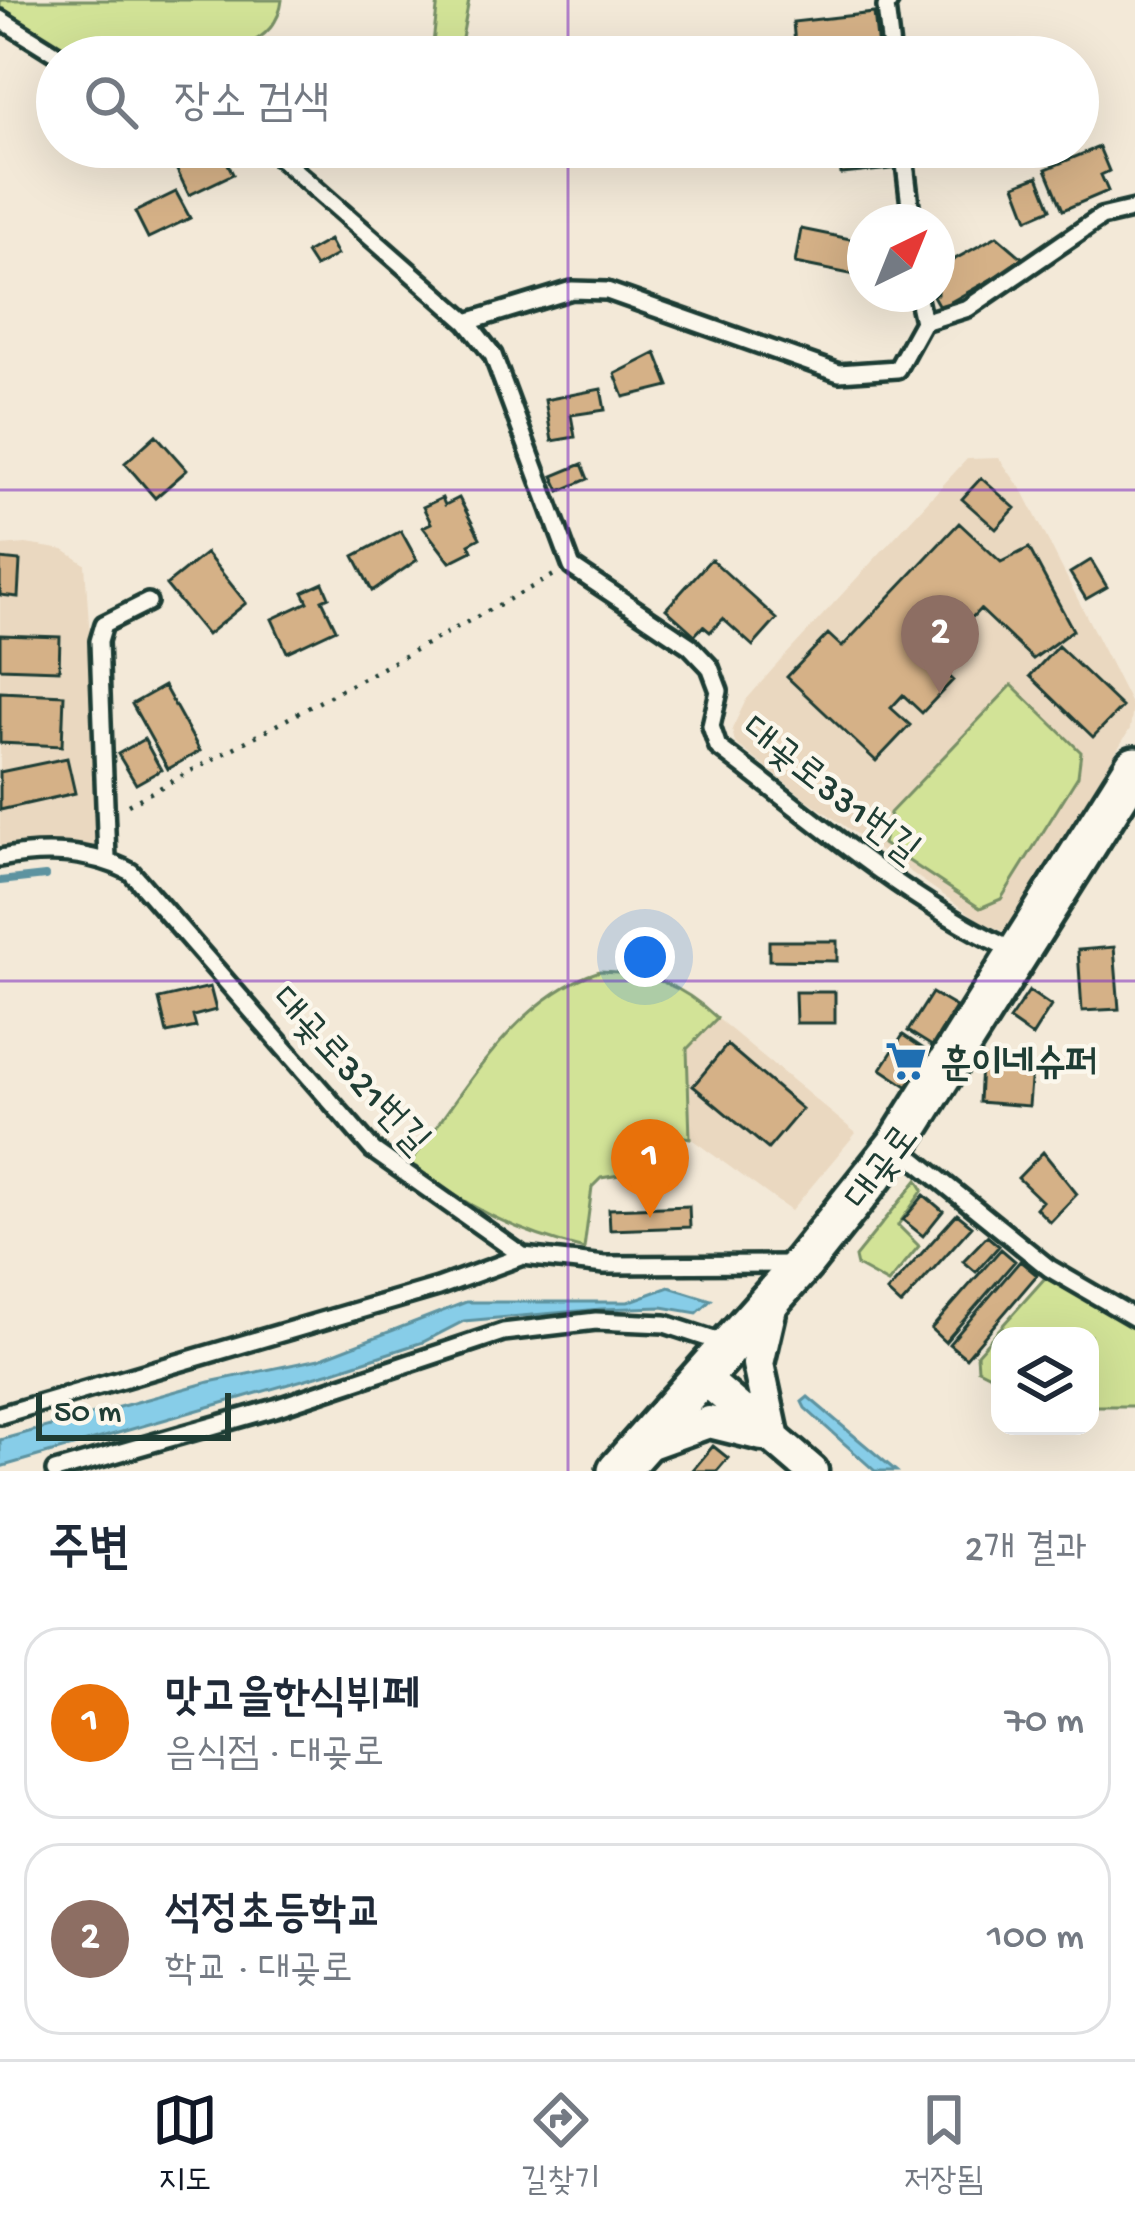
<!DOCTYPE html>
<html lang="ko">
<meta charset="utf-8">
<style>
:root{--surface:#fff;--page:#f2f2f3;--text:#1f2937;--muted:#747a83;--line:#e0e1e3;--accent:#111827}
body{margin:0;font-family:"Gochi Hand","Poor Story",sans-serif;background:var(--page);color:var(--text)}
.controls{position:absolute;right:36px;bottom:36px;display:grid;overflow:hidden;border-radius:24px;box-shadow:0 12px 48px #0002}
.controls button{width:108px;height:108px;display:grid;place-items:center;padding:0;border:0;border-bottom:3px solid var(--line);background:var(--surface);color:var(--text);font:60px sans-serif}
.compass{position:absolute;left:847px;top:204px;width:108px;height:108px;border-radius:50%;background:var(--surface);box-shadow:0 12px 48px #0002;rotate:43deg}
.scale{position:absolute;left:36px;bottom:30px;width:195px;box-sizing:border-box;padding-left:12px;border:6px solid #1f3d34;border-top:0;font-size:33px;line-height:42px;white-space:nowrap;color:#1f3d34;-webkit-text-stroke:9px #fbf7ec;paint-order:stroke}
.you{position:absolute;left:645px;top:957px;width:42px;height:42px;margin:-30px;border:9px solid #fff;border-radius:50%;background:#1a73e8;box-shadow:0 0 0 18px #1a73e833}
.badge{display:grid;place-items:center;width:78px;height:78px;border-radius:50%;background:var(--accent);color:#fff;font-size:39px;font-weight:700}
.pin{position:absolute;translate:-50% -99px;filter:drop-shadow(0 3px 6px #0008)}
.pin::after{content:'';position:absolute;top:63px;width:42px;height:36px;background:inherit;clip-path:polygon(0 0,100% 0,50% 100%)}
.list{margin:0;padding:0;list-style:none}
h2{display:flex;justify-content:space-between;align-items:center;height:156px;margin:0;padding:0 48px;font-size:51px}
h2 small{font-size:39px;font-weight:400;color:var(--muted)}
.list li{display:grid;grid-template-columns:78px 1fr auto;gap:36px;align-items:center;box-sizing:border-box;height:192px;margin:0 24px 24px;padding:0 24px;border:3px solid var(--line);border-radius:36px}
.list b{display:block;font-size:45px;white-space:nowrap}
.list p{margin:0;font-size:39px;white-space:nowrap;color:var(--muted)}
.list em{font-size:39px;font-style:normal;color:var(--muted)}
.icon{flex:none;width:66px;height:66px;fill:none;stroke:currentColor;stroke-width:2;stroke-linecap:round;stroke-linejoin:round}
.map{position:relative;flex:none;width:1135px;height:1471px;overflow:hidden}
.search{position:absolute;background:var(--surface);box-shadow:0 12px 48px #0002;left:36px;right:36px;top:36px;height:132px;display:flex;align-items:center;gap:30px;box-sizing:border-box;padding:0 42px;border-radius:66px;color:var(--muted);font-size:45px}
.sheet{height:588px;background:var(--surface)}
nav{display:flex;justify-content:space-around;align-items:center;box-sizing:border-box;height:168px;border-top:3px solid var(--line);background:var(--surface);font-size:33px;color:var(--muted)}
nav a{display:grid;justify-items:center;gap:6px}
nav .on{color:var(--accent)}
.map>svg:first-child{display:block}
</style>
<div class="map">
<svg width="1135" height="1471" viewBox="0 0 1135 1471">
<rect width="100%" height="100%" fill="#f3e9d8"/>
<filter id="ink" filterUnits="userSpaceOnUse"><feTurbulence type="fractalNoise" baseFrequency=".00833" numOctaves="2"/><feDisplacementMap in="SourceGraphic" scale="24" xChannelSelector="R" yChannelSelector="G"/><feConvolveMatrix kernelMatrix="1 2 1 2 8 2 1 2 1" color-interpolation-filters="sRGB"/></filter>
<g filter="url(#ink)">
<!-- built -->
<path fill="#ead8c0" d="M999 458 1024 493 1133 708 1130 729 1005 932 982 922 806 799 735 743 732 729 746 700 772 670 967 459Z
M26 544 64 550 85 564 103 833 94 847H0V546Z
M717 1018 856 1133 791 1211 690 1138 687 1049Z"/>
<!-- green -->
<path fill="#d2e397" stroke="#789066" stroke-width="3" d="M0 0H282C275 70 143 65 89 57 58 53 25 27 0 9Z
M438 0H469L460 49 432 52Z
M1012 685 1081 752 1078 776 1001 899 980 908 883 844 890 813Z
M600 971C648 972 681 984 717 1018L687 1049 690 1138 674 1135 632 1173 601 1178 592 1187 584 1249C518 1233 463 1206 410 1163 464 1093 513 999 600 971Z
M917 1180 923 1190 898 1225 919 1246 888 1283 857 1266 855 1257Z
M1045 1278 1135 1327V1406H1090V1336H1000V1380L978 1369 977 1354Z"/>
<!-- water -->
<path fill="#87cde8" stroke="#5d93a0" stroke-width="3" d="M669 1287 711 1300 697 1313 662 1307 601 1309 464 1321 423 1342 334 1371 0 1467V1440L209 1382 319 1359 466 1302H628Z
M808 1397 896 1471H875L805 1408 802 1402Z"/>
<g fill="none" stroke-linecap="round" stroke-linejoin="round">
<!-- stream -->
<path stroke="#5d93a0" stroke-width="8" d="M0 881 45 876"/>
</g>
<!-- building -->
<path fill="#d5b187" stroke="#1f3d34" stroke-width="3" d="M874 13 879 57H796L793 22Z
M188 147H226L222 152 233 174 189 195 170 156Z
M838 147H889L892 169 841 174Z
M1099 147 1109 171 1101 175 1108 191 1063 210 1046 169Z
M1038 176 1051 209 1028 219 1015 185Z
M176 192 190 218 148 238 135 212Z
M801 229 865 242V277L795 263Z
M997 236 1025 260 940 308 932 294H937V269Z
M329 240 337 255 315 267 306 253Z
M656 353 669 386 624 397 615 374Z
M601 389 605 410 571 415 575 437 552 441 545 400Z
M156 435 187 470 155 498 125 463Z
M582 464 588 479 560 491 553 476Z
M981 478 1015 508 996 529 962 499Z
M442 498 445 505 459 498 480 538 469 544 472 551 450 562 423 527 431 523 423 507Z
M959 523 1001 562 1029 548 1073 630 1033 659 980 609 932 660 953 680 922 713 903 695 891 708 910 725 876 761 787 677 828 634 842 647Z
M401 531 417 560 372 591 354 556Z
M206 553 246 603 207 635 166 585Z
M0 559 20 561 18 597 0 595Z
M711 559 777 619 753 646 723 619 710 632 703 626 695 635 666 609Z
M1091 560 1107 587 1086 599 1070 573Z
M323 583 329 597 322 600 336 629 287 652 272 619 308 602 303 592Z
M0 635 60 637 59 670 0 668Z
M1058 646 1122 707 1093 737 1030 676Z
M164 686 200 751 168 769 132 704Z
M0 692 64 695 62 746 0 743Z
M144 739 161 770 136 784 118 754Z
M67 758 75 793 0 810V772Z
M769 941H837V961L769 960Z
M1114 947 1119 1009 1082 1011 1078 950Z
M210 987 216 1010 193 1016 196 1027 167 1033 159 999Z
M1029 991 1051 1006 1032 1036 1009 1020Z
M795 992H835V1023H796Z
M932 993 956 1007 932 1046 908 1031Z
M903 1035 931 1054 908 1087 881 1069Z
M727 1045 802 1109 768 1149 693 1086Z
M981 1064 1032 1068 1029 1106 979 1102Z
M1043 1152 1077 1194 1050 1222 1036 1208 1042 1201 1018 1178Z
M924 1195 943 1211 923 1236 903 1220Z
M689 1206 690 1227 610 1230 609 1209Z
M957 1214 972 1226 901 1305 887 1292Z
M987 1236 999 1246 976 1272 963 1261Z
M1001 1249 1015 1261 945 1342 931 1329Z
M1020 1261 1037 1275 966 1358 949 1344Z
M713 1446 728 1458 717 1471H692Z"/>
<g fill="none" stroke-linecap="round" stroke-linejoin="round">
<!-- service casing -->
<g stroke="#1f3d34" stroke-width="24">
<path id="service" d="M890 0 886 7 892 57
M0 19 61 57
M268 147 467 322 493 355 572 567 690 646 710 667 719 691 711 726 718 747C814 819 909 904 1019 953
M903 147 912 222
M917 294 923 322
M467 322 572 290 607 291 839 373 897 369 923 322 968 308 1101 217 1135 209
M0 858C44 849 91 851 131 872L373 1150 523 1256 605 1265 792 1264
M107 859 99 641 104 624 148 602
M899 1147 1049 1268 1135 1318
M0 1415 438 1287 523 1256
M55 1471 275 1408 503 1332 596 1321 665 1324 729 1345"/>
</g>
<!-- minor casing -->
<g stroke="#1f3d34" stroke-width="39">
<path id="minor" d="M773 1299 758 1364 774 1439
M701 1376 812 1471
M648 1444 709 1422 762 1435"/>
</g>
<!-- tertiary casing -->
<g stroke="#1f3d34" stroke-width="48">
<path id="tertiary" d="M618 1471 803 1263 897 1145 1135 767"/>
</g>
<!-- path -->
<path stroke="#1f3d34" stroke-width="4.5" stroke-dasharray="3 9" stroke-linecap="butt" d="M128 805 556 574"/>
<!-- service -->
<use href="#service" stroke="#fbf7ec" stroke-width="15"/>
<!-- minor -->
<use href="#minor" stroke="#fbf7ec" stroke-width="30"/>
<!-- tertiary -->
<use href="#tertiary" stroke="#fbf7ec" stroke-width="39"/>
</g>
</g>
<!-- grid -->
<path fill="none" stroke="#7b2cbf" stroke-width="3" stroke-opacity="0.55" d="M568 0V57M568 147V1471M0 490H1135M0 981H1135"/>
<!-- icons -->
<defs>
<g id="supermarket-bare" transform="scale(3.24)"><path d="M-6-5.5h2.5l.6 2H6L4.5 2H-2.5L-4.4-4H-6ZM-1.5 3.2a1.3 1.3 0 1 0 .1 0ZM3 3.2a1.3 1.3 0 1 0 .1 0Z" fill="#1f6fb2" stroke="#fbf7ec" stroke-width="2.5" paint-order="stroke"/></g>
</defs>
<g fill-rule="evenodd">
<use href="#supermarket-bare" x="906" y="1061"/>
</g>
<g text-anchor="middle" stroke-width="9" stroke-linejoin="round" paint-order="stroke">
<!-- street labels -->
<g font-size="39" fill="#1f3d34" stroke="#fbf7ec">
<text transform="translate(833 787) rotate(38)" y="14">대곶로331번길</text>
<text transform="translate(353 1068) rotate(47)" y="14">대곶로321번길</text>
<text transform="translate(879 1165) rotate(-53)" y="14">대곶로</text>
</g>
<!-- poi labels -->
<g font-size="39" font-weight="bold" fill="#1f3d34" stroke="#fbf7ec" text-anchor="start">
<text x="940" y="1075">훈이네슈퍼</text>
</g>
</g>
</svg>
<div class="controls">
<button><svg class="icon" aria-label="layers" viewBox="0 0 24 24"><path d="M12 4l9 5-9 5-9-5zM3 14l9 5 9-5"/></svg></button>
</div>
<svg class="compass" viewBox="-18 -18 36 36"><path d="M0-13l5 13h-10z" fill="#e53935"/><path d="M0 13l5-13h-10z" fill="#747a83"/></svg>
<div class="scale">50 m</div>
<div class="you"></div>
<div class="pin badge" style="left:650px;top:1218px;background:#e8710a">1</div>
<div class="pin badge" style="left:940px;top:694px;background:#8d6e63">2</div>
<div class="search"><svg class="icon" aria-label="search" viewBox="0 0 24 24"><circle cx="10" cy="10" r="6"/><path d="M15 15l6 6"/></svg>장소 검색</div>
</div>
<section class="sheet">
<h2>주변<small>2개 결과</small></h2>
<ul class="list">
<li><span class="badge" style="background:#e8710a">1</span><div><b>맛고을한식뷔페</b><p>음식점 · 대곶로</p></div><em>70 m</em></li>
<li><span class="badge" style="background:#8d6e63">2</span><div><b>석정초등학교</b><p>학교 · 대곶로</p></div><em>100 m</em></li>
</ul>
</section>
<nav>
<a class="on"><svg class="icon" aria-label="map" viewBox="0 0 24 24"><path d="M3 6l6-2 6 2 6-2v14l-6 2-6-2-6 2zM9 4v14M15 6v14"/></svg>지도</a>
<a><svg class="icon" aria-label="directions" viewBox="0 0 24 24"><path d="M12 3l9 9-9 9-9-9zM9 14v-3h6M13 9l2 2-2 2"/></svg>길찾기</a>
<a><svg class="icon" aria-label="saved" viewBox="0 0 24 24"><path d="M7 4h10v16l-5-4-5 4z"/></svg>저장됨</a>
</nav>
